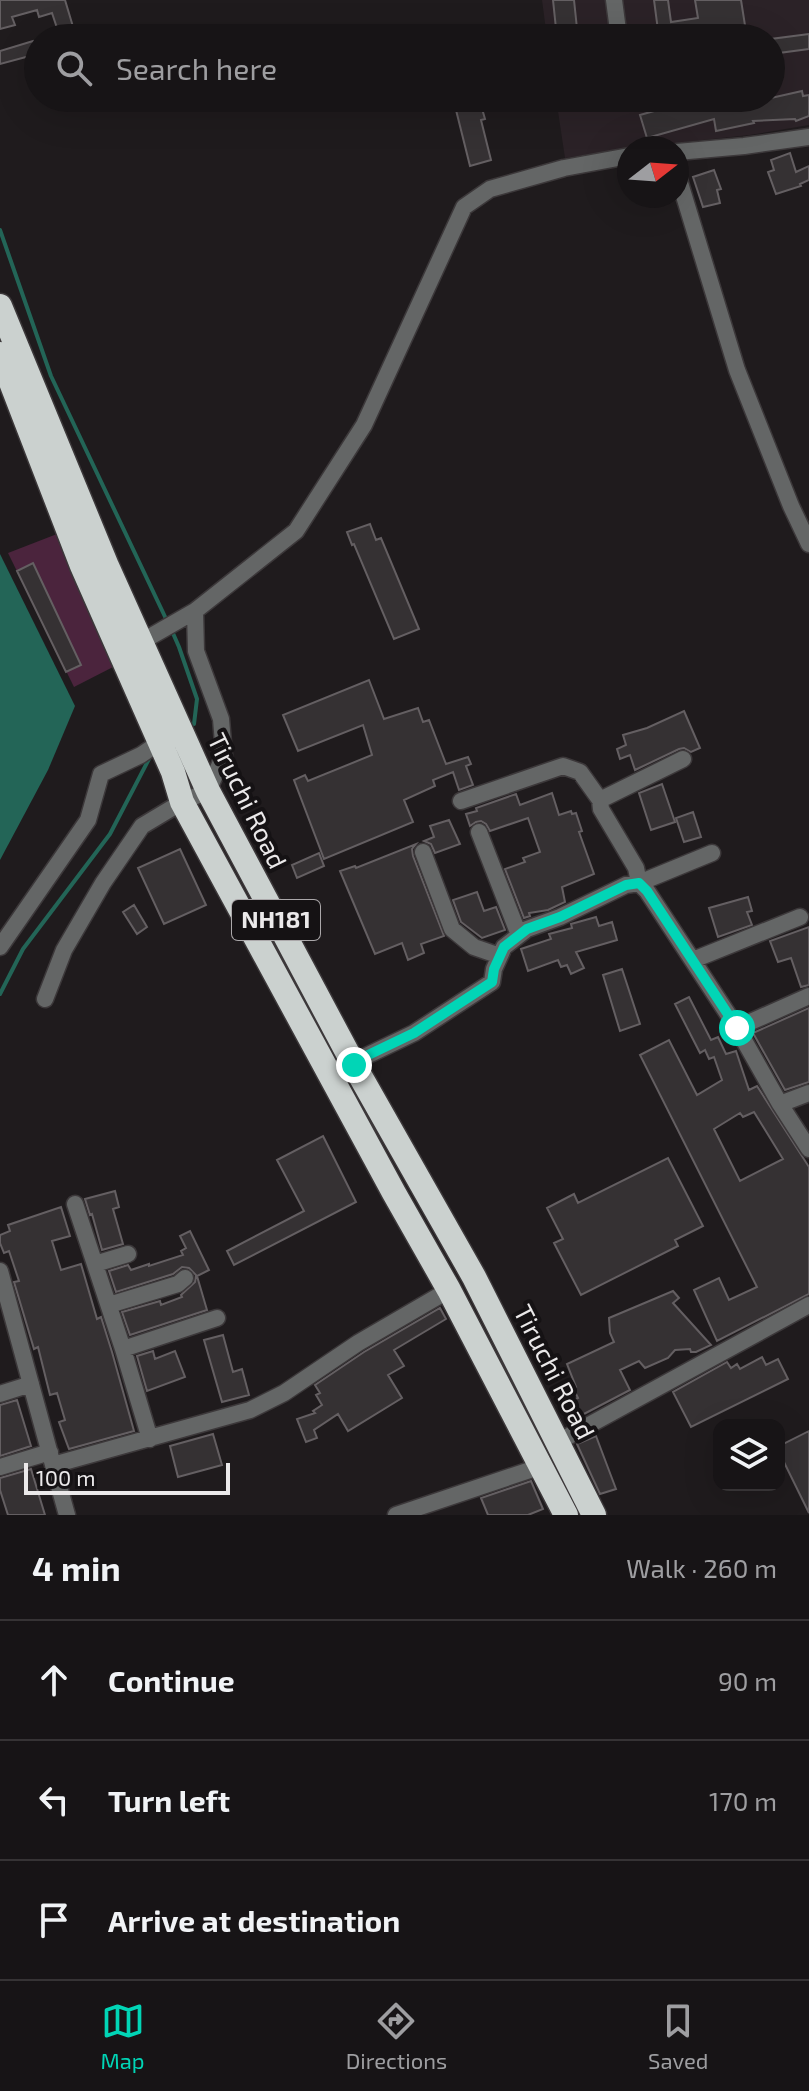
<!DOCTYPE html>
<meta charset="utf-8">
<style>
:root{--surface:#171416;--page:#201d1f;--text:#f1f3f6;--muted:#9e9ea1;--line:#363335;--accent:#01d5b6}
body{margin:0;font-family:"Exo 2",sans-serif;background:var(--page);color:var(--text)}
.controls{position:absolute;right:24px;bottom:24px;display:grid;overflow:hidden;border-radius:16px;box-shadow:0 8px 32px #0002}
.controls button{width:72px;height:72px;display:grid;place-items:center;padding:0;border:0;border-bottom:2px solid var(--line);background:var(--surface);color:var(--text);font:40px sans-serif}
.compass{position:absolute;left:617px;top:136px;width:72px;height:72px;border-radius:50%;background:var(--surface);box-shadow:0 8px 32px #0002;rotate:73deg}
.scale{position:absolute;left:24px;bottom:20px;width:206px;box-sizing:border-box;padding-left:8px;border:4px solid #ebe9ea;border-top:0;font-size:22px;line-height:28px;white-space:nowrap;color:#ebe9ea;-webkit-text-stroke:6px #151214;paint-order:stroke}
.stop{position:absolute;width:24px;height:24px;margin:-18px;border:6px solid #01d5b6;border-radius:50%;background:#fff}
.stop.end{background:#01d5b6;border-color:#fff;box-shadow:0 2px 8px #0008}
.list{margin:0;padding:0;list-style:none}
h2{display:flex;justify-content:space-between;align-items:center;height:104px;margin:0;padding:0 32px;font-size:34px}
h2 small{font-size:26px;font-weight:400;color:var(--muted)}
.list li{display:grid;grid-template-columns:52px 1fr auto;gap:24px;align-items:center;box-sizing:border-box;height:120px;padding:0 32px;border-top:2px solid var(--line)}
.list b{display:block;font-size:30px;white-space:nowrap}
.list em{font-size:26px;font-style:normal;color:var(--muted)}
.icon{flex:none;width:44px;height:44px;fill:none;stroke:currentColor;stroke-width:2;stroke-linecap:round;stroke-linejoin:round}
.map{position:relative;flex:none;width:809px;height:1515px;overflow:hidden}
.search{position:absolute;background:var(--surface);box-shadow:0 8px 32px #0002;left:24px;right:24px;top:24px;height:88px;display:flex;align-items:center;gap:20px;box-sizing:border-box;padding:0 28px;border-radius:44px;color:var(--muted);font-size:30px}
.sheet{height:464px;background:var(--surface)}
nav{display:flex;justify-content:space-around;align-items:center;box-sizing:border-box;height:112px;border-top:2px solid var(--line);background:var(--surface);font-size:22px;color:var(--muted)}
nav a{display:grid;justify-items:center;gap:4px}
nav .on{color:var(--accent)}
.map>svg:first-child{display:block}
</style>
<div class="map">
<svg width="809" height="1515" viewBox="0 0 809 1515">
<rect width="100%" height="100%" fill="#1f1b1d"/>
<!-- built -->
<path fill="#2b2227" d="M542 0H809V125L750 135 629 148 565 158 556 98H771V38H547Z"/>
<!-- green -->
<path fill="#4b243d" d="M57 534 115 666 74 687 8 553Z"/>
<!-- water -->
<path fill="#236557" d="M0 554 75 706 48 770 0 860Z"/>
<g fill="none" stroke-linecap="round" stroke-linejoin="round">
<!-- stream -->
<path stroke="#236557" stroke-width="4" d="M0 230 51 376 168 623
M172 631 179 647 197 699 194 724
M0 994 23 949 110 834 150 757"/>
</g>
<!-- building -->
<path fill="#353133" stroke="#645f62" stroke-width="2" fill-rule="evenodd" d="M0 0H65L74 30 59 34 52 13 39 17 37 10 12 17 15 25 0 29Z
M553 0H574L578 38H557Z
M654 0H668L671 22 698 18 695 0H741L747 38H659Z
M809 34V49L771 54V39Z
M33 41 37 54 0 64V51Z
M802 91 803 96 809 95V116L796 121 795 119 753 121 754 123 716 131 714 119 647 138 640 115 693 100 694 104 726 98H771Z
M453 98H479L485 119 481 120 491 160 470 166Z
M790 153 796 172 809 166V180L800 184 801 186 776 194 768 172 774 170 771 160Z
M714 170 721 189 717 190 720 203 703 207 693 177Z
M370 524 376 540 381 538 419 629 394 639 354 544 352 545 347 532Z
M33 563 81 665 66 672 17 571Z
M369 680 384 719 418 708 423 722 429 720 446 764 468 757 471 764 466 766 473 785 459 790 453 772 433 780 435 786 404 800 413 822 324 859 294 780 305 775 308 781 372 755 363 725 298 751 283 715Z
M684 711 700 748 691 752 684 748 679 749 635 770 630 755 620 759 617 749 626 745 623 735 647 728Z
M662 784 675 822 651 830 639 793Z
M552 793 559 815 571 811 572 814 576 813 582 831 579 832 594 874 562 887 565 902 548 910 529 913 530 916 524 918 505 869 525 862 523 858 540 852 528 818 490 831 486 824 481 821 476 822 470 826 466 814 477 811 476 808 516 794 520 805Z
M693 812 701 837 684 842 676 818Z
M449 820 460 844 435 853 431 844 424 841 434 837 430 826Z
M416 844 412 849 413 856 444 936 421 944 424 953 408 960 402 943 375 954 340 871 355 866 356 868Z
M180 849 206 905 164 924 138 868Z
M319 853 324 866 297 878 292 865Z
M477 892 484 911 496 907 505 930 482 938 461 922 453 900Z
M748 897 752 911 747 912 752 925 718 937 709 908Z
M134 905 147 927 137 934 123 912Z
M596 917 599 926 612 922 617 940 576 952 584 968 571 974 567 965 561 967 558 960 528 971 521 949 551 939 549 934 572 928 571 924Z
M809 927V985L801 987 791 958 778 962 770 941Z
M622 969 640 1024 620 1031 603 975Z
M689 997 711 1040 718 1037 726 1054 736 1051 749 1090 757 1086 809 1167V1294L717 1341 694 1290 719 1278 729 1300 757 1287 640 1055 669 1040 697 1095 722 1080 714 1057 709 1059 705 1050 700 1053 675 1004ZM754 1112 783 1159 740 1181 714 1129 740 1113 743 1117Z
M809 1008V1082L785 1090 753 1033Z
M323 1136 356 1202 234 1265 227 1251 304 1211 277 1160Z
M668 1158 703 1226 675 1240 678 1246 581 1295 554 1243 563 1239 547 1208 574 1194 578 1203Z
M115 1191 119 1207 113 1209 123 1244 102 1250 92 1214 90 1215 85 1199Z
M61 1207 70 1236 52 1241 61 1270 81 1264 97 1319 101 1317 112 1352 134 1431 69 1449 59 1422 65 1420 57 1393 50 1395 38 1347 34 1349 14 1282 19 1281 9 1251 4 1253 0 1243V1235L10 1231 8 1225Z
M190 1231 209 1270 197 1276 207 1310 130 1335 122 1312 160 1301 161 1305 182 1297 181 1295 195 1282 196 1275 189 1268 182 1267 173 1274 116 1292 109 1271 128 1265 131 1270 149 1264V1266L183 1255 181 1251 186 1248 180 1236Z
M673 1291 679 1298 673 1303 711 1345 696 1352H691L690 1349 675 1350 668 1358 645 1368 639 1361 620 1370 630 1390 580 1416 573 1400 578 1398 573 1388 576 1387 567 1364 614 1342 610 1333 609 1318Z
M440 1308 446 1319 394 1350 404 1366 388 1375 402 1398 348 1431 338 1414 314 1430 317 1438 306 1442 297 1419 315 1413 313 1411 322 1405 316 1395 320 1393 315 1385 364 1352Z
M223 1335 233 1372 242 1369 249 1395 222 1402 204 1340Z
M153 1351 155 1359 175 1351 185 1377 147 1391 137 1356Z
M762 1357 766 1365 778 1359 788 1379 691 1427 673 1392 727 1362 731 1368 737 1364 740 1369Z
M17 1400 31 1446 0 1456V1405Z
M809 1431V1513L779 1452V1446Z
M213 1434 222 1465 178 1477 170 1446Z
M596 1436 616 1489 600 1494 577 1444Z
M31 1469 45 1515H8L0 1490V1478Z
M531 1481 543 1509 528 1515H488L481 1498Z"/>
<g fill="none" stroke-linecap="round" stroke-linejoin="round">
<!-- minor casing -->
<g stroke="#3c383a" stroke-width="19">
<path id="minor" d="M614 0 619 38
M626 98V102
M677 152 744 146 809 137
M677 173 737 370 791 506 809 544
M141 642 195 611
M683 759 600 800 601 809 636 868 639 883 712 853
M461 801 563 766 580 772 600 800
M479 832 519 935
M423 852 452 929 474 947 500 956
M0 947 88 820 101 774 141 755 160 742
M693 960 800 917
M45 999 64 950 103 883 142 826 182 802 208 791 224 755 221 719 196 651 195 611 296 531 364 425 464 207 490 189 564 168 629 156
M737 1028 809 996
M354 1065 364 1057 414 1033 492 982 494 969 504 947 527 929 560 917 626 885 639 883 647 891 737 1028 780 1104 809 1149
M780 1104 809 1093
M75 1204 123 1349
M95 1264 128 1254
M0 1271 53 1465 250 1410 284 1393 358 1343 449 1290
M109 1305 178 1284 185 1278
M0 1394 31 1384
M150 1439 123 1349 217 1318
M558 1442 809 1305
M53 1465 67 1515
M0 1467 50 1452
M396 1515 542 1466"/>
</g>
<!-- highway casing -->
<g stroke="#3c383a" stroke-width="27">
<path id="highway" d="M0 306 107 566 208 791 354 1065 474 1277 594 1515
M0 354 82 566 173 772 182 802 394 1193 449 1290 566 1515"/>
</g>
<!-- minor -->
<use href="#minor" stroke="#646666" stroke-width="16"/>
<!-- highway -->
<use href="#highway" stroke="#cbd1cf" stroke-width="24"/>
</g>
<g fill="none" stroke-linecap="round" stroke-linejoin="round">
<!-- route -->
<path stroke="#01d5b6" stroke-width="10" d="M354 1065 364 1057 414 1033 492 982 494 969 504 947 527 929 560 917 626 885 639 883 647 891 737 1028"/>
</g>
<g text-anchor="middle" stroke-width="8" stroke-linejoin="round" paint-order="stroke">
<!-- shield labels -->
<rect fill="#151214" stroke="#aba8aa" stroke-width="2" x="232" y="900" width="88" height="40" rx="6"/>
<g font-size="24" font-weight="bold" fill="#ebe9ea">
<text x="276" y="928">NH181</text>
</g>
<!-- street labels -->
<g font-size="26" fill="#ebe9ea" stroke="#151214">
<text transform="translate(247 801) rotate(64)" y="9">Tiruchi Road</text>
<text transform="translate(554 1372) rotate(63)" y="9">Tiruchi Road</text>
</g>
</g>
</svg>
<div class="controls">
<button><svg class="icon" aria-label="layers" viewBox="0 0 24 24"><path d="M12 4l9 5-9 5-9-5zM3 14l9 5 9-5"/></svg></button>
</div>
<svg class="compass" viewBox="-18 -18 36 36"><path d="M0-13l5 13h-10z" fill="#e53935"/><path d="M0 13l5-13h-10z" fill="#9e9ea1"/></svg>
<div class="scale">100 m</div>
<div class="stop" style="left:737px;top:1028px"></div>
<div class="stop end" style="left:354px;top:1065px"></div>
<div class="search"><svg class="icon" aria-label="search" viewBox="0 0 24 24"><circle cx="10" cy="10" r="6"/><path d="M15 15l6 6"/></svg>Search here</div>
</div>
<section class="sheet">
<h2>4 min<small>Walk · 260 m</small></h2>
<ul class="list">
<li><svg class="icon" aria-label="ahead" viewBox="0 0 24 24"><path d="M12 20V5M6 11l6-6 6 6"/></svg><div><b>Continue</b></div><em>90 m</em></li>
<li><svg class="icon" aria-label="left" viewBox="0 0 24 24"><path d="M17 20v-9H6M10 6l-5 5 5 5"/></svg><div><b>Turn left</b></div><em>170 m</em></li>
<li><svg class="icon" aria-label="arrive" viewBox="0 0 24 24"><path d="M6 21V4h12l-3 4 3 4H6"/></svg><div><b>Arrive at destination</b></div></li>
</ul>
</section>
<nav>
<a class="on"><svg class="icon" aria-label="map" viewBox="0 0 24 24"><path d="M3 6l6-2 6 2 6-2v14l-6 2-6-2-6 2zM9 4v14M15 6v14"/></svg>Map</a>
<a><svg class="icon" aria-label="directions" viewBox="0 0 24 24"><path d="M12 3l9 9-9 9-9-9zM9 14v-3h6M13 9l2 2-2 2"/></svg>Directions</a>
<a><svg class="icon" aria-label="saved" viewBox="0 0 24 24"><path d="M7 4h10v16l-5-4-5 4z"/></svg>Saved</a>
</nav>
